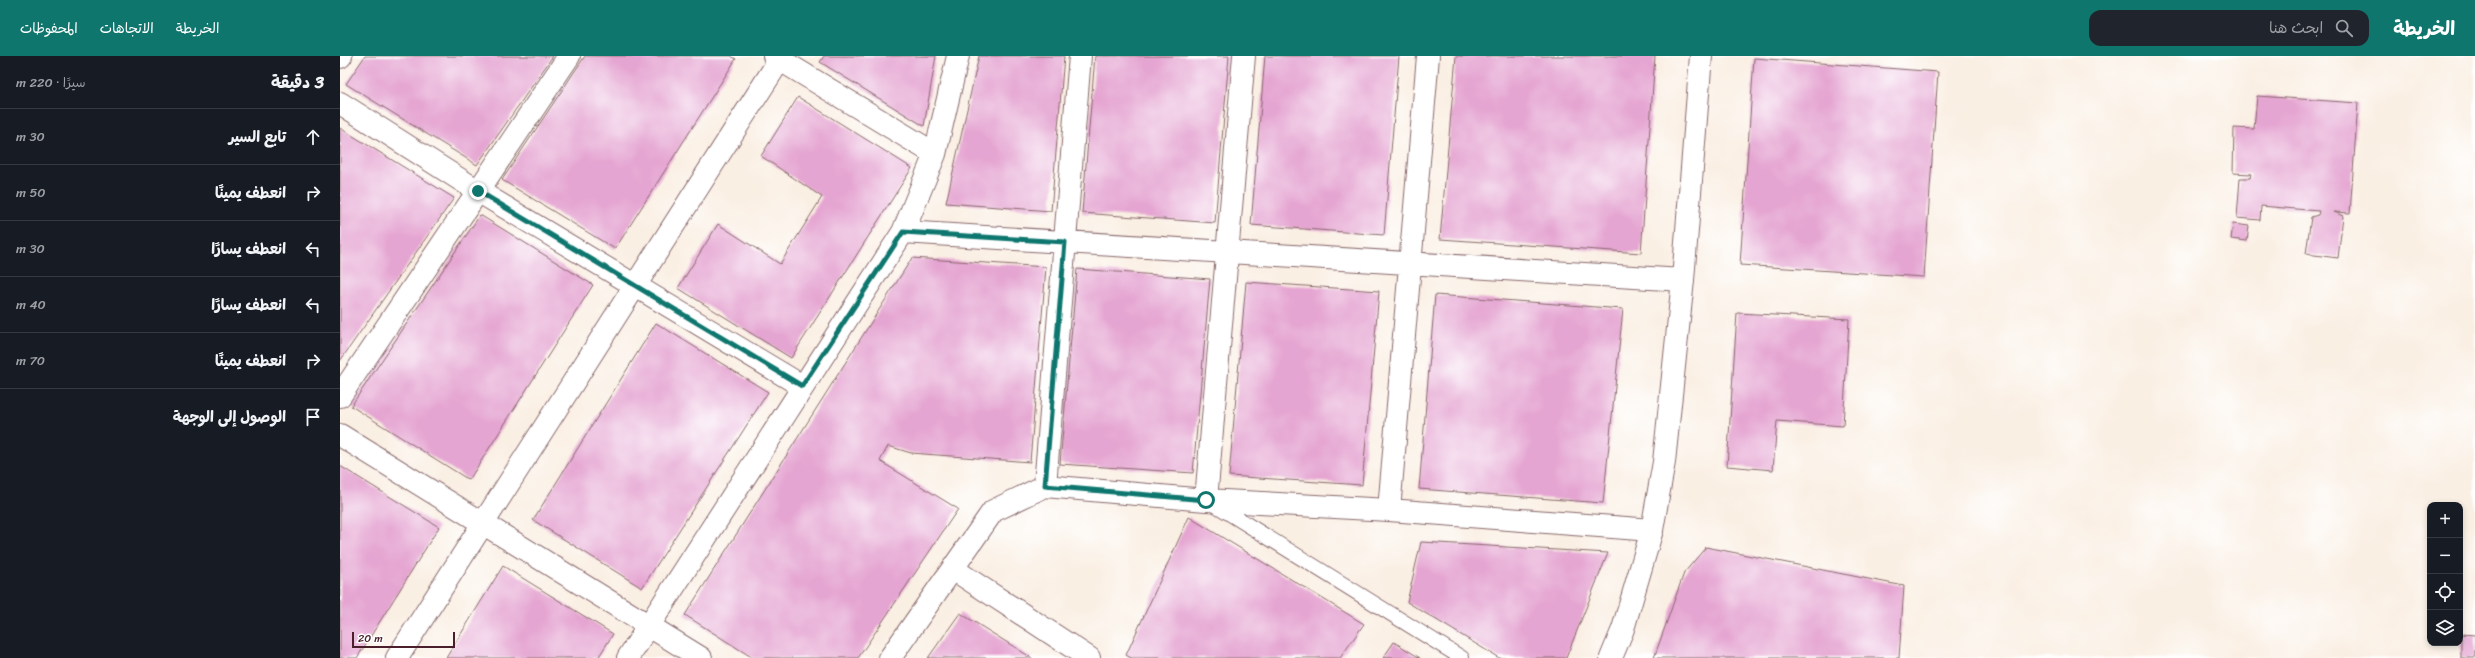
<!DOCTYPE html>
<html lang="ar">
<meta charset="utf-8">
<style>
:root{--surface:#171b24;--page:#20242c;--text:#f1f3f6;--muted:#9ea1a6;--line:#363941;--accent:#0f766e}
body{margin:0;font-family:Sriracha,"Playpen Sans Arabic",sans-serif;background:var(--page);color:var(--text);direction:rtl}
.controls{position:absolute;right:12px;bottom:12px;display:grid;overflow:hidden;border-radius:8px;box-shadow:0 2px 6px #0003}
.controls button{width:36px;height:36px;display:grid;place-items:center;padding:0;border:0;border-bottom:1px solid var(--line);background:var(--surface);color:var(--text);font:20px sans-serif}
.scale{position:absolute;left:12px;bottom:10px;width:103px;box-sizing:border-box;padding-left:4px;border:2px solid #4a1f2b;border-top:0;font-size:11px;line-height:14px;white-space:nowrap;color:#4a1f2b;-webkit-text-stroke:3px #fff;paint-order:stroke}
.stop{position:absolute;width:12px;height:12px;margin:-9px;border:3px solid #0f766e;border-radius:50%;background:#fff}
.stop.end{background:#0f766e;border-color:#fff;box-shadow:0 1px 4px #0008}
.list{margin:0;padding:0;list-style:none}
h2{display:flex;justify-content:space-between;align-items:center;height:52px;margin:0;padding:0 16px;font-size:17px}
h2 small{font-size:13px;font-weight:400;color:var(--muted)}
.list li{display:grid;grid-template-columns:26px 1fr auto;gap:12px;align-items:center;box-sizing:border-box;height:56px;padding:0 16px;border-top:1px solid var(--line)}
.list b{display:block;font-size:15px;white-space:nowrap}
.list em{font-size:13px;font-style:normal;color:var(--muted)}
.icon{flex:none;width:22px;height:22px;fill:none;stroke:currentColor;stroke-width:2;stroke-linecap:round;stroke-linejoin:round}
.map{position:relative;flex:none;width:2135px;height:602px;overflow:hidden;direction:ltr}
header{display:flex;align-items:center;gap:24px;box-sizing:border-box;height:56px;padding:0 20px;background:var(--accent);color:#fff}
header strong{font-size:19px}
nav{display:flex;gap:22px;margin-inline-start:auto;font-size:14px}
.search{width:280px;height:36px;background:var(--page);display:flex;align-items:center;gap:10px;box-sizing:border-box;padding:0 14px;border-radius:12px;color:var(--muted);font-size:15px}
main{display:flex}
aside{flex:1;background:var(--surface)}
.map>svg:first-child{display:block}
</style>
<header>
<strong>الخريطة</strong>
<div class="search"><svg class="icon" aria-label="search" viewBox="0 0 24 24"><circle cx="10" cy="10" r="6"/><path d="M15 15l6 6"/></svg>ابحث هنا</div>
<nav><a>الخريطة</a><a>الاتجاهات</a><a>المحفوظات</a></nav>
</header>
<main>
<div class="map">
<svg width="2135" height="602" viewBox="0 0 2135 602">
<rect width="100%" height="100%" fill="#fff"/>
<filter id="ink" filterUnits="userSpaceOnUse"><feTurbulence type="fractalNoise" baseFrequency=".025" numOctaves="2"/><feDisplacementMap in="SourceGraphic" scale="8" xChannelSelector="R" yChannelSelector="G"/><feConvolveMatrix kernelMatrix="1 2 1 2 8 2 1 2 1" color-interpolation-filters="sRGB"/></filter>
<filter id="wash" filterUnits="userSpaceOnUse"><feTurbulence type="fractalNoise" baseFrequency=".012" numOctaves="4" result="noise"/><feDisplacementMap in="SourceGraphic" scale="16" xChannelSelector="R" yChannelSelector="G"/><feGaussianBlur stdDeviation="0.9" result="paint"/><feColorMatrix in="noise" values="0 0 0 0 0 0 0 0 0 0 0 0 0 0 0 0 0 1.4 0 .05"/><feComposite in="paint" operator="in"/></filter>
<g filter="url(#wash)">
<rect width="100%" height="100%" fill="#faefe3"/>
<g id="blocks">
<!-- building -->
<path fill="#e5a5d2" d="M25 0H213L137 109 6 28Z
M245 0H391L396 3 275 193 162 124Z
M484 0H596L584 70 480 6Z
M639 0H724L711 155 606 147Z
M755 0H889L875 167 742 157Z
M925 0H1059L1044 179 911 169Z
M1116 0H1315L1301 197 1100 183Z
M1414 2 1598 16 1584 221 1400 209Z
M1917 40 2018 47 2010 157 1994 156 2003 160 1998 202 1966 198 1971 161 1978 159 1979 155 1921 150 1920 164 1897 162 1900 122H1910L1911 118 1893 117 1894 72 1914 73Z
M458 41 572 112 451 302 338 232 378 168 440 208 467 165 482 141 421 100Z
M0 72 114 142 0 305Z
M140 159 253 229 129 424 11 350Z
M1893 168 1909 170 1907 185 1891 183Z
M572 202 706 211 690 406 571 397 548 390 540 405 618 453 518 602H413L345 559Z
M737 213 870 223 853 417 720 408Z
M906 226 1039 235 1022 429 889 420Z
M1095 239 1283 253 1263 447 1079 433Z
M1397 257 1509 263 1503 370 1437 365 1433 414 1387 410Z
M316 267 428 336 302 532 193 464Z
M0 410 99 471 17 602H0Z
M849 461 1024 568 1000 602H791L786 599Z
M1081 486 1268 497 1226 602H1159L1067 546Z
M1366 491 1564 530 1559 602H1314L1344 517Z
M163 510 273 578 258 602H106Z
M620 557 692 602H588Z
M2121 578 2135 579V602H2121Z
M1054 586 1080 602H1043Z"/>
</g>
</g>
<g filter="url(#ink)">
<use href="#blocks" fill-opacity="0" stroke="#88686b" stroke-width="1"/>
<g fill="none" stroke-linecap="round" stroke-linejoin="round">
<!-- service casing -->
<g stroke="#88686b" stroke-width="16">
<path id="service" d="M871 446 1122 602"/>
</g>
<!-- minor casing -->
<g stroke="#88686b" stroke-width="24">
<path id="minor" d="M434 0 595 98
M0 1 1 0
M0 47 138 135 462 330
M563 176 1343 224
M0 340 229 0
M0 379 361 602
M705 430 740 0
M866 444 904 0
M1049 454 1088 0
M613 513 749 602
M57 602 442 0
M288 602 563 176 595 98 618 0
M550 602 653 455 705 430 866 444 1049 454 1312 474"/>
</g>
<!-- tertiary casing -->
<g stroke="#88686b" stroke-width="24">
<path id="tertiary" d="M1271 602 1283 573 1312 474 1324 406 1343 224 1361 0"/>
</g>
<!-- service -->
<use href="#service" stroke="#fff" stroke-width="14"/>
<!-- minor -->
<use href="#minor" stroke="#fff" stroke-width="22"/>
<!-- tertiary -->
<use href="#tertiary" stroke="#fff" stroke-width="22"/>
</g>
</g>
<g fill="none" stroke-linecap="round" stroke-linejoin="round" filter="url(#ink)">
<!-- route -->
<path stroke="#0f766e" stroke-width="5" d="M138 135 462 330 563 176 725 186 705 430 866 444"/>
</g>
</svg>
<div class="controls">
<button>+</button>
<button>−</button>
<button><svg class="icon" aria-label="locate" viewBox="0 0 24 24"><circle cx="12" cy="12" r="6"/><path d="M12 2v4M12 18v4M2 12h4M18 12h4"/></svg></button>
<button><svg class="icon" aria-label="layers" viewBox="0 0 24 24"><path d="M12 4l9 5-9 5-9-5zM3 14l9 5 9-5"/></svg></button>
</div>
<div class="scale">20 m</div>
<div class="stop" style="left:866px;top:444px"></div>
<div class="stop end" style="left:138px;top:135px"></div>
</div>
<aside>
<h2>3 دقيقة<small>سيرًا · 220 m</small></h2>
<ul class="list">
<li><svg class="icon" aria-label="ahead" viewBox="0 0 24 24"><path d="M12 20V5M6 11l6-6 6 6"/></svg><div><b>تابع السير</b></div><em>30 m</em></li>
<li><svg class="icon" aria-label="right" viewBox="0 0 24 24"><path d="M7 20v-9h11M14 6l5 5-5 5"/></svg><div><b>انعطف يمينًا</b></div><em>50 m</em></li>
<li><svg class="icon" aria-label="left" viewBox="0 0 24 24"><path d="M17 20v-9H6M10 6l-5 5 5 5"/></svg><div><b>انعطف يسارًا</b></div><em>30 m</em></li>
<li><svg class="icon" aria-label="left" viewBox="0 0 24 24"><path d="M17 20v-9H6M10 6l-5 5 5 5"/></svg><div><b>انعطف يسارًا</b></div><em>40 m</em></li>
<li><svg class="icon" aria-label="right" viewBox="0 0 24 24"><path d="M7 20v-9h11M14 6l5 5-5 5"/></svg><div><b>انعطف يمينًا</b></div><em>70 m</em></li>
<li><svg class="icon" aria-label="arrive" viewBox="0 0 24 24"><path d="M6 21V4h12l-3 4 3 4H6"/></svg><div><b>الوصول إلى الوجهة</b></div></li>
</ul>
</aside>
</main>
